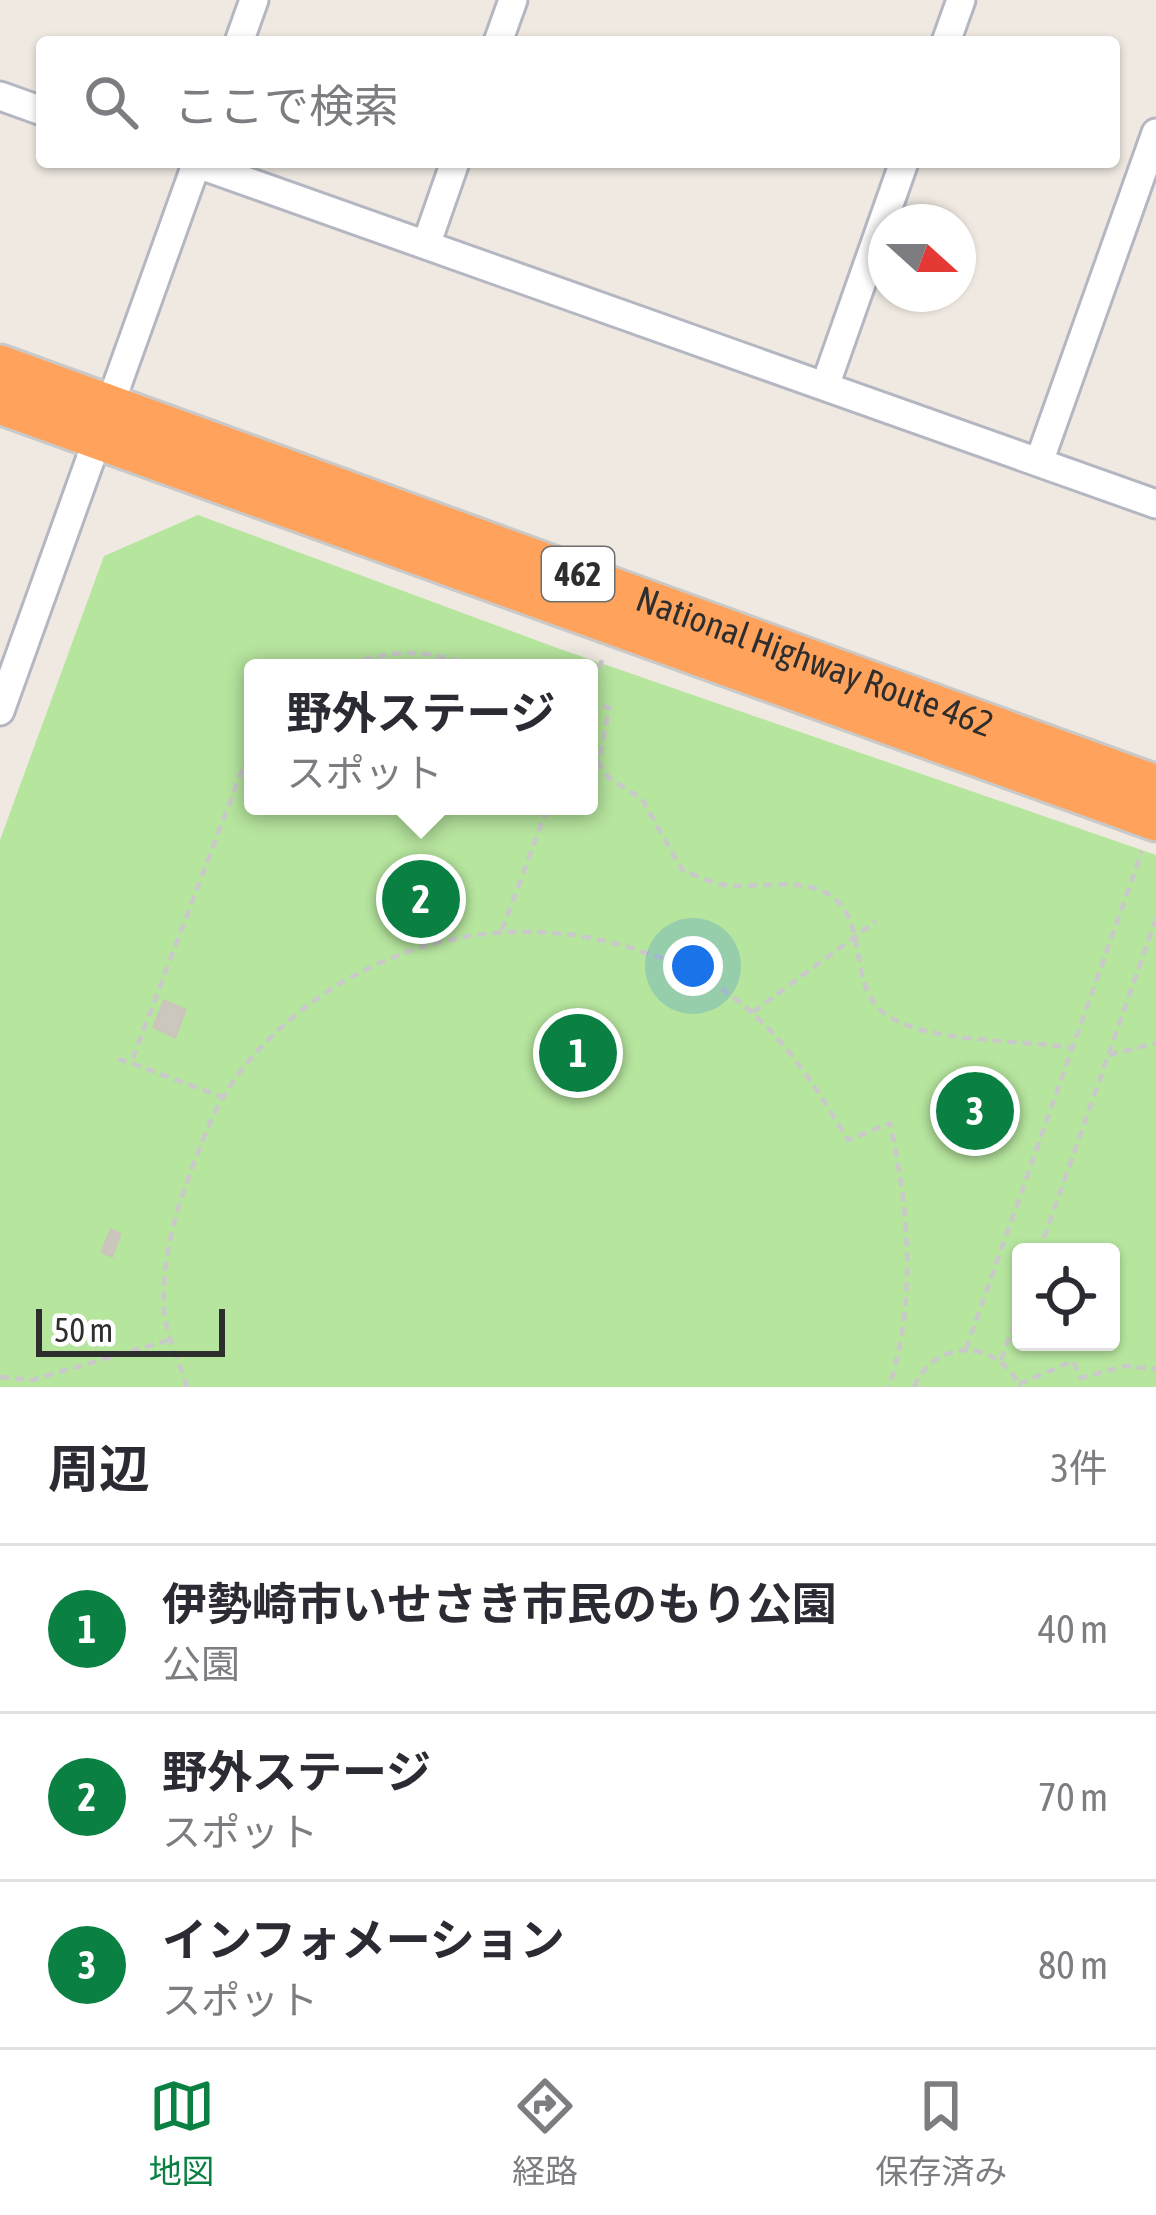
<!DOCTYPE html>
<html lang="ja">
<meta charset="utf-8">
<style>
:root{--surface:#fff;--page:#f2f2f3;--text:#2b2b33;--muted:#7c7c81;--line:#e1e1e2;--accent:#0b8043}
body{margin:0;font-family:"Asap Condensed","Noto Sans JP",sans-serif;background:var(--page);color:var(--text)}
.controls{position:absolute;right:36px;bottom:36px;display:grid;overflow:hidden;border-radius:12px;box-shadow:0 3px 9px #0004}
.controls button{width:108px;height:108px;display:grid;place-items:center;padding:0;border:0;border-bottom:3px solid var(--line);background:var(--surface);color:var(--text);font:60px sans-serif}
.compass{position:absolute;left:868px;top:204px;width:108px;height:108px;border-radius:50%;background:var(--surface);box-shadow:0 3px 9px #0004;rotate:111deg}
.scale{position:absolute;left:36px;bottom:30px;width:189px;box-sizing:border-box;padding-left:12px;border:6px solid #2e2e2e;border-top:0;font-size:33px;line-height:42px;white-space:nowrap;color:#2e2e2e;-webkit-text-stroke:9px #fff;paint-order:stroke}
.you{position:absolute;left:693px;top:966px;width:42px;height:42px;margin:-30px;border:9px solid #fff;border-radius:50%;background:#1a73e8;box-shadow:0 0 0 18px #1a73e833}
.badge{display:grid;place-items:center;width:78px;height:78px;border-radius:50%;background:var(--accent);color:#fff;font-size:39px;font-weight:700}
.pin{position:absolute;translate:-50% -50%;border:6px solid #fff;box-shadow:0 3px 12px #0006}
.popup{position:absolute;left:244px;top:659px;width:354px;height:156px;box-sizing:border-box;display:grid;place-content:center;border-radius:12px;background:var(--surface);filter:drop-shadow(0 3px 9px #0005);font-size:39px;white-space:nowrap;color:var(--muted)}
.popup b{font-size:45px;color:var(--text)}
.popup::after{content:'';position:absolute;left:50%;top:100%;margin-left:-24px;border:24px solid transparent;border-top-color:var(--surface)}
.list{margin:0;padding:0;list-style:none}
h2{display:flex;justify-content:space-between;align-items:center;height:156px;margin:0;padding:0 48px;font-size:51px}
h2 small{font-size:39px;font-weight:400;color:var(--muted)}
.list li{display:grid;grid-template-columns:78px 1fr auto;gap:36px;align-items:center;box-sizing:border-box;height:168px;padding:0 48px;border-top:3px solid var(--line)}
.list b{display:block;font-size:45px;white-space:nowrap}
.list p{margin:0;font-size:39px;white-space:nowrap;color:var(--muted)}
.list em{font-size:39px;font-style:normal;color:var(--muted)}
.icon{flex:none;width:66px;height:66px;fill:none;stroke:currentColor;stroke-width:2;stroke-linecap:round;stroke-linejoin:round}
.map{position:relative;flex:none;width:1156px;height:1387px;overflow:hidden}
.search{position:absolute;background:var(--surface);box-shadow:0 3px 9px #0004;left:36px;right:36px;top:36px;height:132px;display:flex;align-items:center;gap:30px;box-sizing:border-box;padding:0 42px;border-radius:12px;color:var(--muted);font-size:45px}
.sheet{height:660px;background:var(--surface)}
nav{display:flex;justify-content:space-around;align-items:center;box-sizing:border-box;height:168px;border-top:3px solid var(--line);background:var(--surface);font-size:33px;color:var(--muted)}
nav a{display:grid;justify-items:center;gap:6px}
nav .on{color:var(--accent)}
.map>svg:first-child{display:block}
</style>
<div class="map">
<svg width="1156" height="1387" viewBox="0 0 1156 1387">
<rect width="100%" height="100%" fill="#efe9e1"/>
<!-- green -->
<path fill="#b6e59e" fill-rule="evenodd" d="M198 515 557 648 1156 855V1387H0V840L104 556ZM253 668H589V806H253ZM1021 1252H1111V1342H1021Z"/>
<!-- building -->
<path fill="#cbc7bf" stroke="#cbc5ba" stroke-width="3" d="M389 895a32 32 0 1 1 64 0a32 32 0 1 1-64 0Z
M164 1001 185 1010 175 1037 154 1027Z
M976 1072 996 1084 1002 1117 991 1134 970 1141 971 1130 955 1125 949 1115 951 1096 958 1090 951 1077Z
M111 1230 120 1234 112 1256 102 1252Z"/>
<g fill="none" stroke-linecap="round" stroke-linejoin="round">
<!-- minor casing -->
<g stroke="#b4b7c1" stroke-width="33">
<path id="minor" d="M239 42 254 0
M498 42 513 0
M946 42 961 0
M0 96 42 111
M192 162 1156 504
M426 245 455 162
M825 386 904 162
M1039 462 1156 133
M0 711 197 162"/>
</g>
<!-- highway casing -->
<g stroke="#c9c9c9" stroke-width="45">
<g id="highway">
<path id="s1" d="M0 365 1156 785"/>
<path d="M0 404 1156 821"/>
</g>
</g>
<!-- path -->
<path stroke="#c9c9c9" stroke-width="4.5" stroke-dasharray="9 6" stroke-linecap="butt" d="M334 668C392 650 420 646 479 668
M589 697 603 657
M589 700 609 708 599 763 608 777 642 799 682 870C695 875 711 883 725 885 756 889 797 877 826 893 872 919 845 982 884 1013 924 1044 1022 1039 1072 1048
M502 930 548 806
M753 1012 876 921
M1109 1055 1156 1043
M118 1059 131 1063
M225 1098 131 1063 253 741
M1039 1252 1156 919
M966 1349 1142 851
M1001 1360 1021 1304
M0 1377 32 1380 173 1339
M1019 1384 1073 1361 1081 1378 1125 1366 1156 1369
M187 1387C180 1363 165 1333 164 1308 162 1264 174 1215 190 1174 203 1138 218 1098 243 1068 338 951 494 902 637 950 654 956 673 960 689 968 767 1012 803 1065 848 1140L890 1123C909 1211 917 1300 889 1387
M914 1387C936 1337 998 1339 1020 1387"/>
<!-- minor -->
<use href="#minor" stroke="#fff" stroke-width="27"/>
<!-- highway -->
<use href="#highway" stroke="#ffa35c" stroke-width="39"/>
</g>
<g text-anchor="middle" stroke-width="12" stroke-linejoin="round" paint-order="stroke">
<!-- shield labels -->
<rect fill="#fff" stroke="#6d6d6d" stroke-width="3" x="542" y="547" width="72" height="54" rx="9"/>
<g font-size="33" font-weight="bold" fill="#2e2e2e">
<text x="578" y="586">462</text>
</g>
<!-- street labels -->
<g font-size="36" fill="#2e2e2e" stroke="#fff">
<text dy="13" stroke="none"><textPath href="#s1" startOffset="867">National Highway Route 462</textPath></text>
</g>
</g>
</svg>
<div class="controls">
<button><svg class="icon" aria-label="locate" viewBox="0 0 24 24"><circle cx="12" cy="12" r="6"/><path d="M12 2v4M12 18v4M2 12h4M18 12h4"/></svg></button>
</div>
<svg class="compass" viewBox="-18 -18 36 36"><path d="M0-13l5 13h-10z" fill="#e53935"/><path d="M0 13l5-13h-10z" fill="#7c7c81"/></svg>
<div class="scale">50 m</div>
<div class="you"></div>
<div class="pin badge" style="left:578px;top:1053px">1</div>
<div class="pin badge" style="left:421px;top:899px">2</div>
<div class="popup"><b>野外ステージ</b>スポット</div>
<div class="pin badge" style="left:975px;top:1111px">3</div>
<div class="search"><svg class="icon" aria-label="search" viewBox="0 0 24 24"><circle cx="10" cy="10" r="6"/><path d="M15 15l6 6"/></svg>ここで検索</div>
</div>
<section class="sheet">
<h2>周辺<small>3件</small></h2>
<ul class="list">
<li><span class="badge">1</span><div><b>伊勢崎市いせさき市民のもり公園</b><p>公園</p></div><em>40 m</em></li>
<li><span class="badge">2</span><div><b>野外ステージ</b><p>スポット</p></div><em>70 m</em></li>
<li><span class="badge">3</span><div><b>インフォメーション</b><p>スポット</p></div><em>80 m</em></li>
</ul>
</section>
<nav>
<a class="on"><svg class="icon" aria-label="map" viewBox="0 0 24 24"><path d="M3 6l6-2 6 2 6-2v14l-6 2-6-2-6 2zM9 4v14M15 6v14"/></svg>地図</a>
<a><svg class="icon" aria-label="directions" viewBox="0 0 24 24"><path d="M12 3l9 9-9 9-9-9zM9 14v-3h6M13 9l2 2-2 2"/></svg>経路</a>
<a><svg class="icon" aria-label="saved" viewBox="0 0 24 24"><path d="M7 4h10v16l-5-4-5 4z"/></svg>保存済み</a>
</nav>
